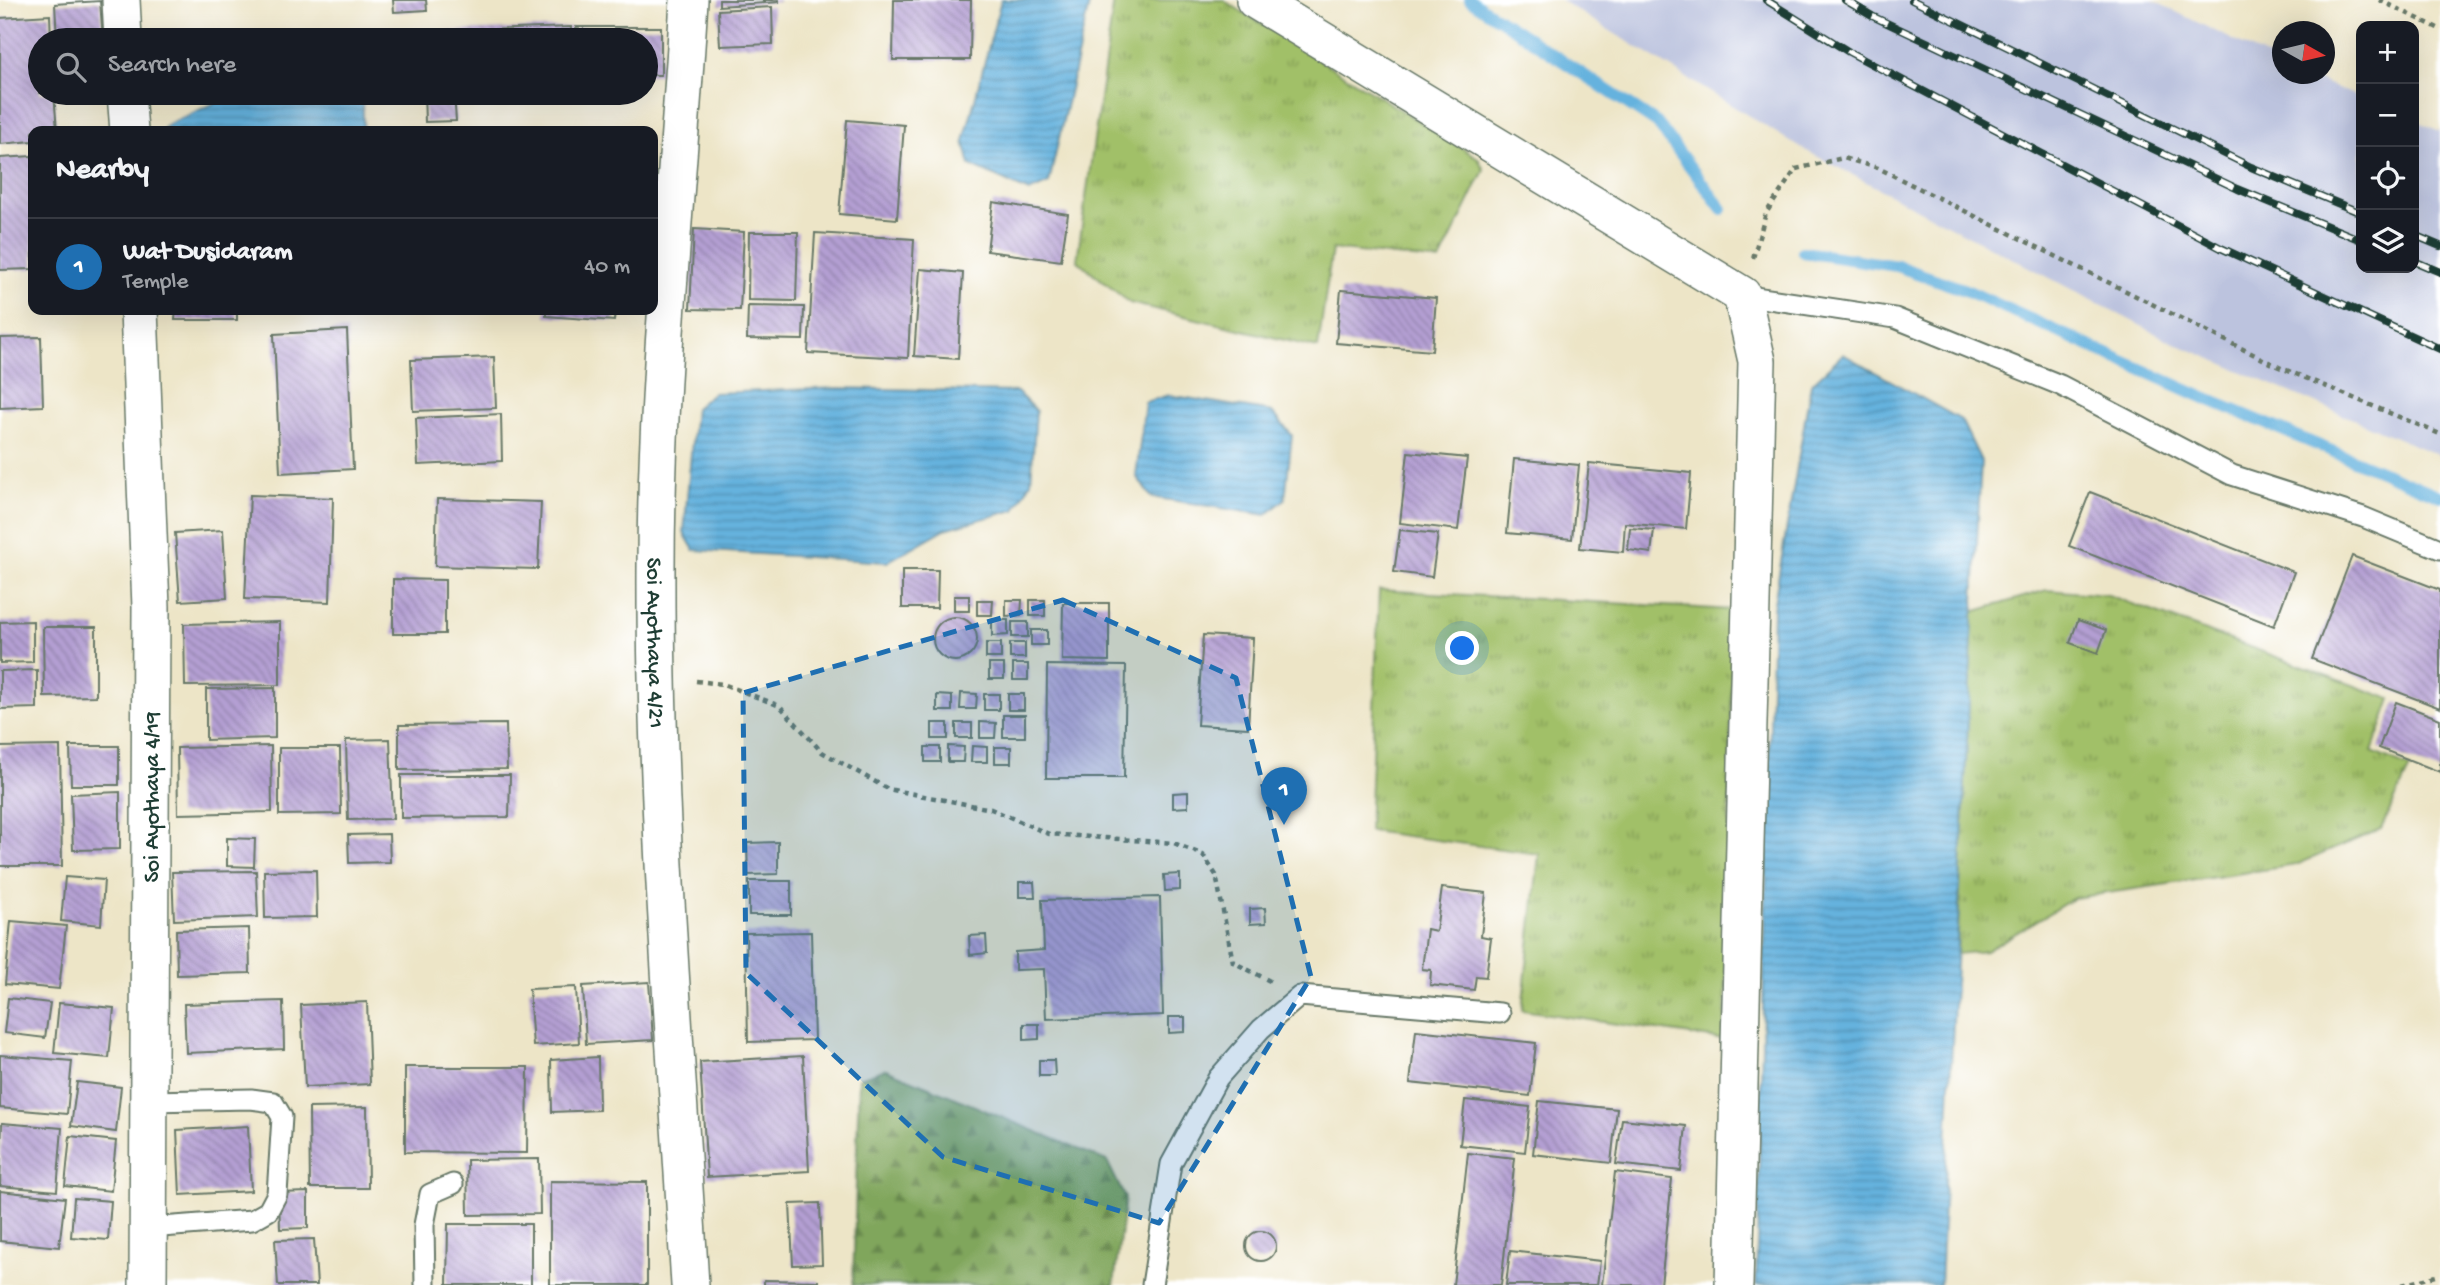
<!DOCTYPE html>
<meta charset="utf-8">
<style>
:root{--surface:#171b24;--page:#20242c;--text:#f1f3f6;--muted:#9ea1a6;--line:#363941;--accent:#1f6fb2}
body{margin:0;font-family:"Gochi Hand",sans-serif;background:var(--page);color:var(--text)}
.controls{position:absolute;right:21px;top:21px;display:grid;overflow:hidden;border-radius:14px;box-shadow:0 7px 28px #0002}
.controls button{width:63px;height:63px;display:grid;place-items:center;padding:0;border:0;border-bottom:2px solid var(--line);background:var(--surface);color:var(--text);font:35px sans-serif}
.compass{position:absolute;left:2272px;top:21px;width:63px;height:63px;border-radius:50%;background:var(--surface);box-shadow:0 7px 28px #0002;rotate:98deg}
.you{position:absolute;left:1463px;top:649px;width:24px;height:24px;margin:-18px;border:5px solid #fff;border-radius:50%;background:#1a73e8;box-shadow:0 0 0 10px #1a73e833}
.badge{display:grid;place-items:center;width:46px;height:46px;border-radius:50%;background:var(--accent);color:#fff;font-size:23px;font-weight:700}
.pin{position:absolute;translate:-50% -58px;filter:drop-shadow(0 2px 4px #0008)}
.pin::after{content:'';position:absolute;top:37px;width:24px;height:21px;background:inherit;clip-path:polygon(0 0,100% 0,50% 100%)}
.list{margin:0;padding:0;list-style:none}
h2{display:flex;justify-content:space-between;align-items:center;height:91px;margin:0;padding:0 28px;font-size:30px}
h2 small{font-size:23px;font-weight:400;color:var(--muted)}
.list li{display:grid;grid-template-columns:46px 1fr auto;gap:21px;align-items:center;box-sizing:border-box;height:98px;padding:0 28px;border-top:2px solid var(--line)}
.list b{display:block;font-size:26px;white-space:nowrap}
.list p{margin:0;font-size:23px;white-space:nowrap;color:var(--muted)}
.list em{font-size:23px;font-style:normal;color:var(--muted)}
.icon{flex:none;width:38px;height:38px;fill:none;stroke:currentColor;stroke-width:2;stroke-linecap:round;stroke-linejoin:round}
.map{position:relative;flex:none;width:2440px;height:1285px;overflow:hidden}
.search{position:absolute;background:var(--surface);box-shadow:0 7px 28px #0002;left:28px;top:28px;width:630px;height:77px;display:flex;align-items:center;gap:18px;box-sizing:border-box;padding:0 24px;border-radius:38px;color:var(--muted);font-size:26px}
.panel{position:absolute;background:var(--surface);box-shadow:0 7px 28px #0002;left:28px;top:126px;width:630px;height:189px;border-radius:14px}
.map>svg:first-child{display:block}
</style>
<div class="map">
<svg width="2440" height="1285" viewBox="0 0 2440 1285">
<defs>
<pattern id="grass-tufts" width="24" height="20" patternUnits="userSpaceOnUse" patternTransform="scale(1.75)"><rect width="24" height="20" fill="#a1c067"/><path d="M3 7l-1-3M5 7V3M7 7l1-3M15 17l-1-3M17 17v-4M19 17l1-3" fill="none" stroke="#839d56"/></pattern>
<pattern id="forest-firs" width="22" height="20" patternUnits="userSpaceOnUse" patternTransform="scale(1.75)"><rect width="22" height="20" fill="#80a65c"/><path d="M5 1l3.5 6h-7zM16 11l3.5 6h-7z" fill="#68884d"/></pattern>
<pattern id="water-rules" width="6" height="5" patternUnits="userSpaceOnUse" patternTransform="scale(1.75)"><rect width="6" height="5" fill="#65b2de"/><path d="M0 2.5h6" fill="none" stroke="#5392b5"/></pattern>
<pattern id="building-back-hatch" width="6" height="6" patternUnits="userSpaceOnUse" patternTransform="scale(1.75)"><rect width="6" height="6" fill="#b49fd3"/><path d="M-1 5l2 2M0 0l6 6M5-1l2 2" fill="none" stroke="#9283ac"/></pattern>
</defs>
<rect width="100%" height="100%" fill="#fff"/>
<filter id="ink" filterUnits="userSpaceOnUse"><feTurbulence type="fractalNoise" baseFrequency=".0143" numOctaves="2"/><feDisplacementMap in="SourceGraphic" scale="14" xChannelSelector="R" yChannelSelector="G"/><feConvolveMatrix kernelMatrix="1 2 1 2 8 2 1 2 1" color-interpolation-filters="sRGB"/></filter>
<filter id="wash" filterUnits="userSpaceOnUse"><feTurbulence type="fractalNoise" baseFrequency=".00686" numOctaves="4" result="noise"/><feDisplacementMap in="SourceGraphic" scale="28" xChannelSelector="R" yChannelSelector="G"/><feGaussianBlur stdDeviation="1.57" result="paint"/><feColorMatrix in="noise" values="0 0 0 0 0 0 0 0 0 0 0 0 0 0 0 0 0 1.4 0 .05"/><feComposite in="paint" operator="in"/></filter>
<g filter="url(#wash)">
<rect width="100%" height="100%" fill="#ede5c7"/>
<!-- railway -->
<path fill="#bcc3de" d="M1560 0H2152L2282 64V74H2304L2361 98V268H2414V120L2440 131V456L2172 342 1801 148Z"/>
<!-- grass -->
<path fill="url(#grass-tufts)" stroke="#607e4e" stroke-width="2" d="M1114 0H1223L1478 158 1484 170 1440 261 1332 249 1318 348 1130 303 1077 260Z
M1379 590 1733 610 1725 1040 1522 1010 1539 854 1369 831Z
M2047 590 2108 595 2391 699 2372 752 2410 768 2381 829 2296 865 2074 898 1986 951 1957 954 1973 612Z"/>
<!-- forest -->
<path fill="url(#forest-firs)" stroke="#507248" stroke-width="2" d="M886 1069 1107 1161 1125 1198 1114 1285H853L859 1078Z"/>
<!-- water -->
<path fill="url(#water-rules)" stroke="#427889" stroke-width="2" d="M1001 0H1090L1049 183 1029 192 970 165 964 141Z
M237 93H355L363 100V131H162L168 124Z
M1843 354 1961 420 1981 461 1940 1285H1756L1773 609 1811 384Z
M838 388 1017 392 1036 411 1031 482 1015 510 945 529 887 562 694 550 684 533 695 408 713 393Z
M1169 395 1272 412 1292 435 1285 499 1266 515 1151 497 1136 476 1145 402Z"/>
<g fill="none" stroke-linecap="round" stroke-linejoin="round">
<!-- stream -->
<path stroke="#65b2de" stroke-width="12" d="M1470 0 1657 123 1722 209
M1803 252 1897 266 1968 291 2200 396 2440 496"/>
</g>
<g id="blocks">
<!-- building -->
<path fill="url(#building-back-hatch)" d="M393 0H426L427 10 394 12Z
M719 0H779V2L719 6Z
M894 0H971L970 60H893Z
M100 1 103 40H57L55 4Z
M772 7 773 44 720 46 718 10Z
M50 15 51 40H40V93H54L57 131H33V141L0 144V18Z
M571 27V40H398V33Z
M576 27H661V75H646V40H576Z
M61 93H106V95L61 98Z
M424 93H454L456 121 425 122Z
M847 120 904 125 897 219 839 214Z
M33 156V269L0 270V158Z
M993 202 1068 214 1061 261 987 251Z
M694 229 744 232 740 310 690 309Z
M749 232H798L796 301 748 300Z
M815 233 914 239 908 358 808 353Z
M920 269 963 273 958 359 914 356Z
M1341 290 1436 298 1432 351 1336 343Z
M748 306 804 307 803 340 747 339Z
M176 310H237V320H175Z
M409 310H459L458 313 409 312Z
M546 310H615L614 321 546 316Z
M347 330 353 469 280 473 274 334Z
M41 337 43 406 0 408V338Z
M494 357 496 408 413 411 411 360Z
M501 414 502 461 418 465 416 418Z
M1408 452 1467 458 1458 530 1400 523Z
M1514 459 1579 465 1572 539 1507 533Z
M1589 463 1691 473 1686 529 1625 523 1623 552 1580 548Z
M2090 492 2294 572 2274 626 2069 546Z
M250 495 333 498 330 602 245 599Z
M437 499 541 502 538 569 435 566Z
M1630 528 1654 530 1651 553 1628 550Z
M223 530 227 598 180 601 175 533Z
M1400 530 1438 534 1432 577 1394 572Z
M2352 556 2440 590V708L2312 659Z
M902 570H938L937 608H902Z
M393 579 445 580V634H393Z
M954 596H969V611H954Z
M977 600H993L992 615H977Z
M1006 600H1022L1021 615 1006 616Z
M1030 600H1045V616H1030Z
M1063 603H1109V661L1062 660Z
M933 639a22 22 0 1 1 44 0a22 22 0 1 1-44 0Z
M992 620H1008V635L992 636Z
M2078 620 2106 630 2098 653 2070 643Z
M33 621V662L0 663V622Z
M280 622V685L185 686 184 624Z
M1012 622H1028V637H1012Z
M43 627H96V696L44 697Z
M1031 630H1047V645H1031Z
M1203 635 1253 638 1248 728 1197 725Z
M986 643H1001V658H986Z
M1010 643H1025V658H1010Z
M989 664H1004V679H989Z
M1013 664H1028V680H1013Z
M1047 665 1126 666 1124 778H1046Z
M37 670V708L0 709V671Z
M275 688V738L206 740V689Z
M961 693 977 694 976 709H960Z
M984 694H999V710H984Z
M1008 694H1024V710H1008Z
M937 695 952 696V711H937Z
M2396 702 2440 719V772L2379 748Z
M1003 715H1025V737H1003Z
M980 722 996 723 995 738H980Z
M932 723H948V739H932Z
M956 723H972V738H956Z
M506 724 507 769 399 770V725Z
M390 739 393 819 348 820 346 740Z
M60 746 62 866H0V747Z
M70 746H119V785H71Z
M271 746 272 812 178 814 177 748Z
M948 746 964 747 963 762H948Z
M972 746 987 747V762H971Z
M925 747H940V762H925Z
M995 747H1011V763H995Z
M279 748H340L341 814 279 815Z
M401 775H510L509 817 401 818Z
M120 792V849L73 850 71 794Z
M1188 792V807L1173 808V793Z
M389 834 390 862 349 863 348 835Z
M227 838 255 839 254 867 227 866Z
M778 842V874L748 875 747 843Z
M316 870 317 917 265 918 264 871Z
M256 871 258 917 174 920 172 872Z
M1180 874V890L1165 891 1164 875Z
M65 877 104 880 101 925 61 921Z
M749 881H791V915H749Z
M1019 882H1034L1035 897H1019Z
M1442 888 1486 893 1481 936 1491 938 1486 977 1476 976 1474 990 1430 985 1431 970 1422 969 1427 929 1436 931Z
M1160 897 1163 1015 1046 1019 1044 969 1015 970V952L1044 950 1042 900Z
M1265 908 1266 923 1250 924V909Z
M11 921 66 926 59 989 5 984Z
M249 928 250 973 177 975 176 930Z
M811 932 814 1040 748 1042 746 933Z
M986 935 987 953 970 955 969 936Z
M649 982 653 1040 586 1044 583 986Z
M576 987 579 1043 533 1046 529 989Z
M8 998 50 1003 45 1038 4 1033Z
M283 1001 284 1049 186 1053 184 1004Z
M367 1002 370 1084 305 1087 301 1005Z
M59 1003 114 1008 109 1058 54 1053Z
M1169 1017H1185V1032L1169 1033Z
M1024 1024H1039V1039L1024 1040Z
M1416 1030 1536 1043 1530 1096 1410 1083Z
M0 1055 72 1061 67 1114 0 1108Z
M803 1056 809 1171 707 1177 700 1062Z
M598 1057 599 1110 552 1112 551 1060Z
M1039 1060H1054L1055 1076H1039Z
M405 1067H528L527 1153 405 1152Z
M77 1082 121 1087 116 1132 71 1126Z
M1465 1100 1530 1107 1525 1152 1460 1145Z
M1539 1101 1617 1109 1611 1163 1533 1154Z
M367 1107 368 1188H310L309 1108Z
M1622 1119 1686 1126 1681 1171 1616 1164Z
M2 1123 62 1128 57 1191 0 1186Z
M248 1126 251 1191 180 1195 177 1130Z
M70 1136 116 1141 111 1191 65 1186Z
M1468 1153 1515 1158 1501 1285H1453Z
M539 1159 540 1214 468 1215 467 1160Z
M1615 1172 1672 1179 1661 1285H1602Z
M550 1181 647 1182V1285H550Z
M0 1191 65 1198 59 1247 0 1241Z
M308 1192V1228L280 1229 279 1193Z
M74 1198 111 1201 108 1240 71 1237Z
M820 1203 822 1264 793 1265 790 1204Z
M448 1224H531V1285H447Z
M1246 1246a15 15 0 1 1 30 0a15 15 0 1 1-30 0Z
M314 1239 317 1285H278L275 1240Z
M1510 1251 1600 1261 1597 1285H1506Z
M764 1280 819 1281V1285H764Z"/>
</g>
</g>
<g filter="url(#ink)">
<use href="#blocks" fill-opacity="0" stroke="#677867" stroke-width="2"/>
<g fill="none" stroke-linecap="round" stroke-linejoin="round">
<!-- lane casing -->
<g stroke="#677867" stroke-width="23">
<path id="lane" d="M1742 295 1895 318 2060 385 2232 475 2363 517 2440 549
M149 1228 252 1220 268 1211 277 1194 282 1117 273 1102 251 1099 149 1101
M425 1285 424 1225 430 1194 453 1184
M1152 1285 1171 1164 1218 1078 1261 1029 1300 996 1500 1013"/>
</g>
<!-- street casing -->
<g stroke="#677867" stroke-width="40">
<g id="street">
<path d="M121 0 123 40"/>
<path id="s1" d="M689 0C678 189 656 378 656 568 655 807 676 1046 690 1285"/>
<path d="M1255 0 1742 295 1757 361 1734 1285"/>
<path d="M126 93 129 131"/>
<path d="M139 310 151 607 148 1285"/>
</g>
</g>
<!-- path -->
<path stroke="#677867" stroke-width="4.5" stroke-dasharray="5 5" stroke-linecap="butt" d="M2379 0 2440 29
M1753 258 1766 213 1796 169 1843 158 1878 168 2279 367 2440 434
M696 681 723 684 780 706 822 752 888 789 991 809 1049 834 1174 843 1203 855 1216 875 1233 962 1270 981
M2402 1285 2440 1275"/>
<!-- lane -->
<use href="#lane" stroke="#fff" stroke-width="19"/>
<!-- street -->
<use href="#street" stroke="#fff" stroke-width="37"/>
<!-- rail casing -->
<g stroke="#1f3d34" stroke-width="8">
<path id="rail" d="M1766 0 1849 52 2221 248 2440 349
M1845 0 1872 16 2238 189 2361 240
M1912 0 2251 167 2361 213
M2414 235 2440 246
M2414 261 2440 272"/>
</g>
<!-- rail -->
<use href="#rail" stroke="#fff" stroke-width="5" stroke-dasharray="16" stroke-linecap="butt"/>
</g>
</g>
<!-- marked area -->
<path fill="#1f6fb2" fill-opacity="0.2" stroke="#1f6fb2" stroke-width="5" stroke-dasharray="14 9" stroke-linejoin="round" d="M1063 600 1236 678 1311 977 1159 1223 943 1157 746 973 743 693Z"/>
<g text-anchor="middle" stroke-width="7" stroke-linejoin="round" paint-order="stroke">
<!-- street labels -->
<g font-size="23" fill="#1f3d34" stroke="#fff">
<text dy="8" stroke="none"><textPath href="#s1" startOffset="644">Soi Ayothaya 4/21</textPath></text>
<text transform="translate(150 797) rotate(-90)" y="8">Soi Ayothaya 4/19</text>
</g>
</g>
</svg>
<div class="controls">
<button>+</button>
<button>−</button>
<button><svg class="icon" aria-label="locate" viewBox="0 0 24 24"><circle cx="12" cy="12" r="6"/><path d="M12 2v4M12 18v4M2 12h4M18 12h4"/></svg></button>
<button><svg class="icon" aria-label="layers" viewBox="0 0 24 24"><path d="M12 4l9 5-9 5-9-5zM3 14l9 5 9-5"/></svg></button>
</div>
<svg class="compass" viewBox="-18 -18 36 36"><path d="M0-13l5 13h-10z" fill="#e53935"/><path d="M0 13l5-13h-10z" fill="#9ea1a6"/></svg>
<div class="you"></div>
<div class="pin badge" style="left:1284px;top:825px">1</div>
<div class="search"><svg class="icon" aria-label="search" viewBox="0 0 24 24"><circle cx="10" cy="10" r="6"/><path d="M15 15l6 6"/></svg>Search here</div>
<section class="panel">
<h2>Nearby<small></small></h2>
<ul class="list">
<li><span class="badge">1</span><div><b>Wat Dusidaram</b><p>Temple</p></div><em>40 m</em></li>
</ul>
</section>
</div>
